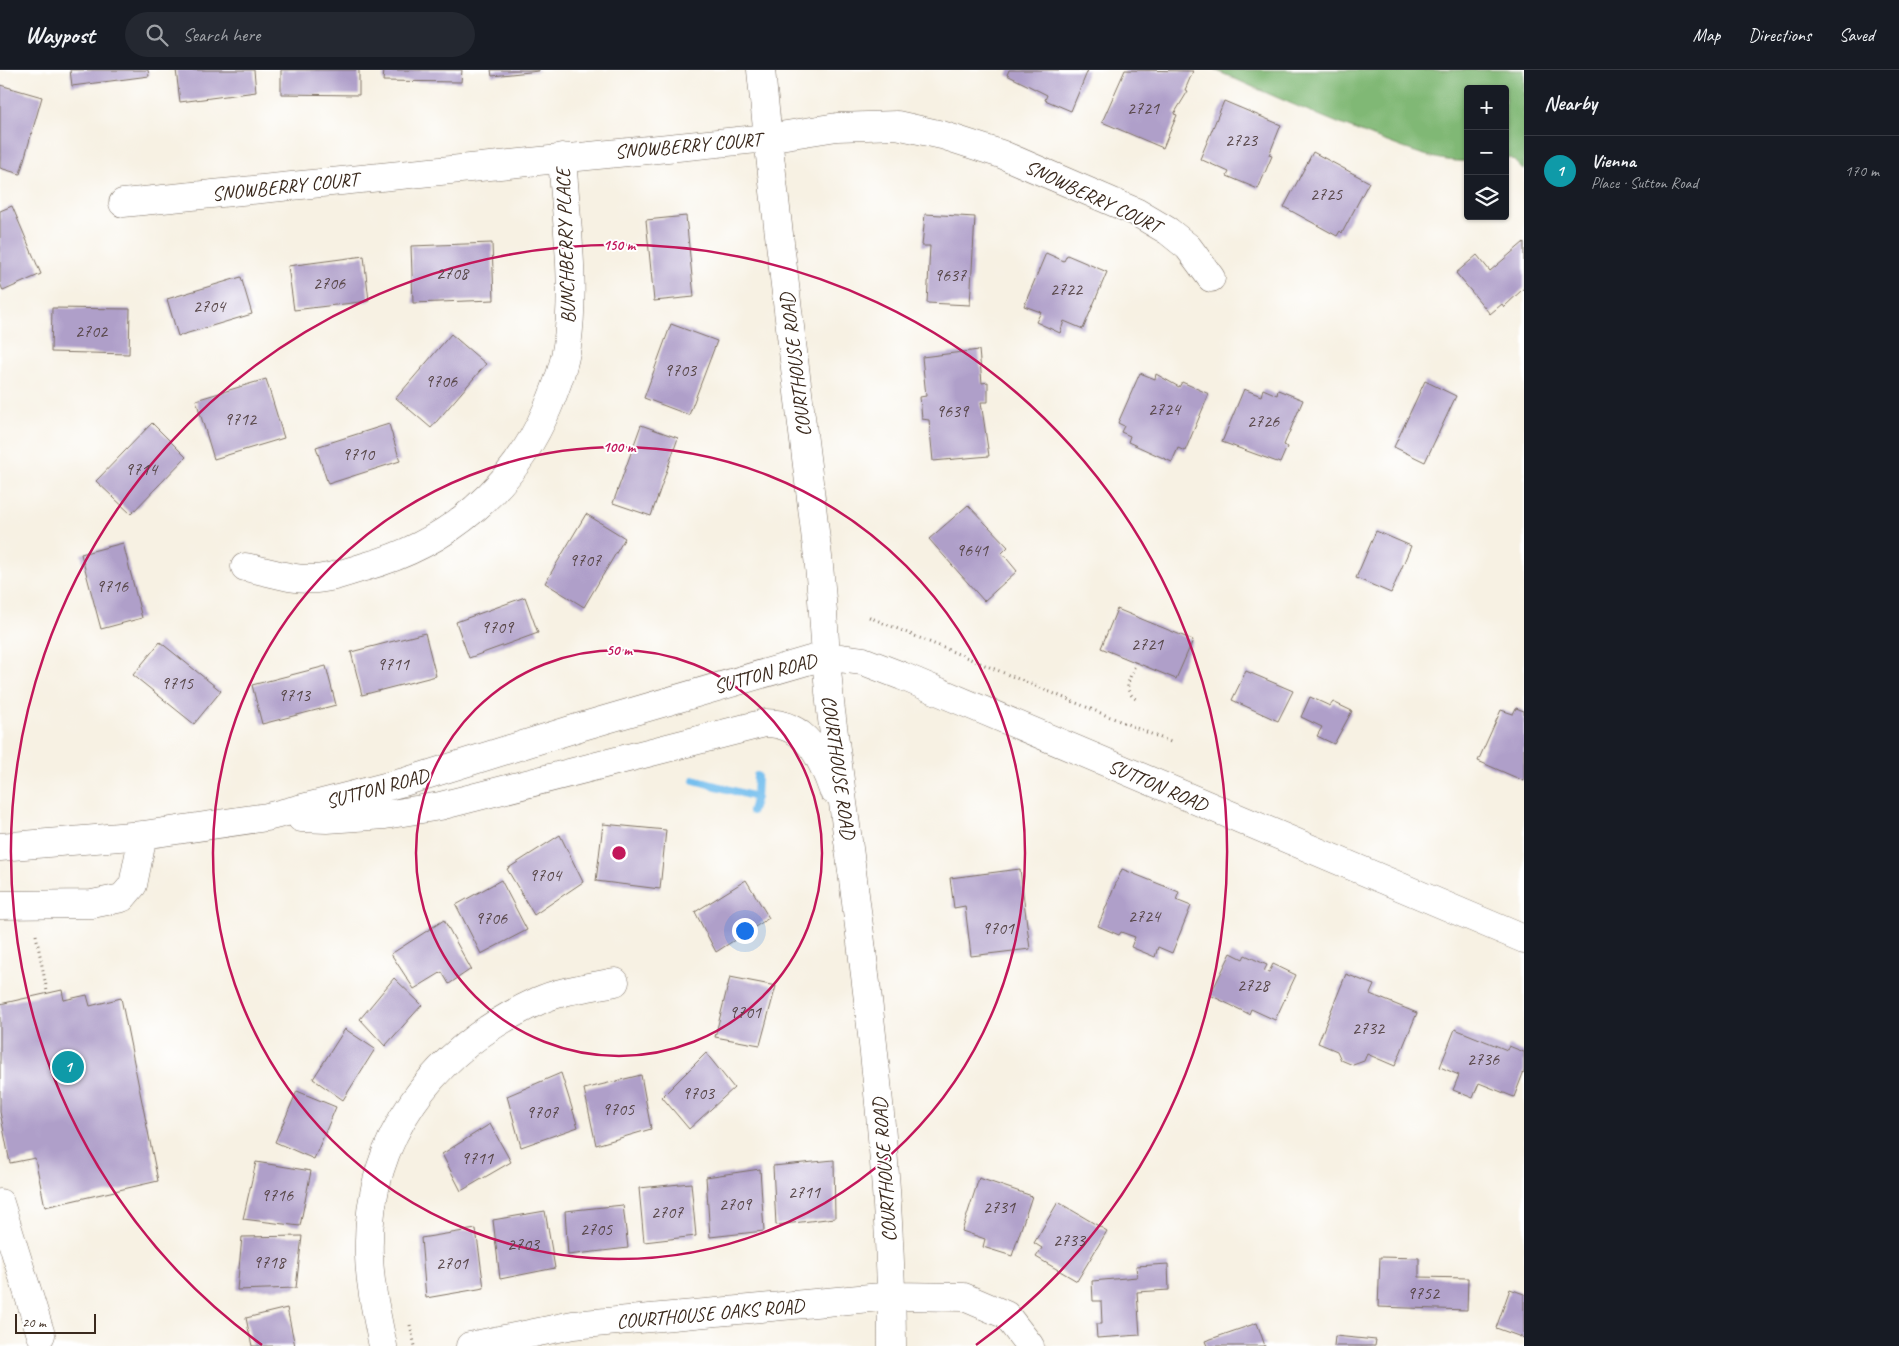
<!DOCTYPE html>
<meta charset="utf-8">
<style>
:root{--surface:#171b24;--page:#242831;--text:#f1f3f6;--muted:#9ea1a6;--line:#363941;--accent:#7c3aed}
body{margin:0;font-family:Caveat,sans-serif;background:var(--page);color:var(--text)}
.controls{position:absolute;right:15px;top:15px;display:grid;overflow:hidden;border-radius:5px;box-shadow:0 1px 4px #0004}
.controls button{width:45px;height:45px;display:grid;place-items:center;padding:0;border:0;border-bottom:1px solid var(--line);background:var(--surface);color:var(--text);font:25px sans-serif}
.scale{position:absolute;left:15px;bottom:12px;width:81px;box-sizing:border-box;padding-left:5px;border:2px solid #3b2a1e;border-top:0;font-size:14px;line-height:18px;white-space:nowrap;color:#3b2a1e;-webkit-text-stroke:4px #fff;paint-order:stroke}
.you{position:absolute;left:744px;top:860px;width:18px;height:18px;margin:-12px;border:4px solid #fff;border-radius:50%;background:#1a73e8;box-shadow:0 0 0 8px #1a73e833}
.badge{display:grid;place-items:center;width:32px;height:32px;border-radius:50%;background:var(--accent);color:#fff;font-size:16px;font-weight:700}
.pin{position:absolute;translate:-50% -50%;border:2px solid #fff;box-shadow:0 1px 5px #0006}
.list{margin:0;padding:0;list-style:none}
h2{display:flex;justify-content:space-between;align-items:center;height:65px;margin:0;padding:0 20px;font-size:21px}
h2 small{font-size:16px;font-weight:400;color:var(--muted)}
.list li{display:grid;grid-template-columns:32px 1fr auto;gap:15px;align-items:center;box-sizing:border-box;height:70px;padding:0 20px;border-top:1px solid var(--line)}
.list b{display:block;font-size:19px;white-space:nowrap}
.list p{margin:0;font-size:16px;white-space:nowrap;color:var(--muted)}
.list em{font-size:16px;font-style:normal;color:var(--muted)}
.icon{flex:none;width:28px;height:28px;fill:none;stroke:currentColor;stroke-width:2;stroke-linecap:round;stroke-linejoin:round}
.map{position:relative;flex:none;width:1524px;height:1276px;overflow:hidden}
header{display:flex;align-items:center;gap:30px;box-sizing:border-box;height:70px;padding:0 25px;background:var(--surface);border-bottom:1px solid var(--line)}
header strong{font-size:24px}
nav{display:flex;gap:28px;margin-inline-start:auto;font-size:18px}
.search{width:350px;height:45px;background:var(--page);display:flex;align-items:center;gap:12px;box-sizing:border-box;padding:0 18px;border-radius:28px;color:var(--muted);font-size:19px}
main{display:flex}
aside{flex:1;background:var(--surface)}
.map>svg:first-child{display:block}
</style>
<header>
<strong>Waypost</strong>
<div class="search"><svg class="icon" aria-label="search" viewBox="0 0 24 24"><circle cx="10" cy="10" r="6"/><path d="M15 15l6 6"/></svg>Search here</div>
<nav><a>Map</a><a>Directions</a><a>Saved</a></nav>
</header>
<main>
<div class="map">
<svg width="1524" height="1276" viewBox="0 0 1524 1276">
<rect width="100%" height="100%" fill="#fff"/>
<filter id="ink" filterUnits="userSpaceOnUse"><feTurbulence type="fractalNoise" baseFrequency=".02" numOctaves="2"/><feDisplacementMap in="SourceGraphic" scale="10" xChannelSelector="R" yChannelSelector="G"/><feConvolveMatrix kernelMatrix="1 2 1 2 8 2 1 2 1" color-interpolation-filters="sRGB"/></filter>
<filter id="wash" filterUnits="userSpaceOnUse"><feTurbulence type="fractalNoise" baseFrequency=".0096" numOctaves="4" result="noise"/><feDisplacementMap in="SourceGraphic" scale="20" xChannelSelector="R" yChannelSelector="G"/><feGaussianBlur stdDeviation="1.12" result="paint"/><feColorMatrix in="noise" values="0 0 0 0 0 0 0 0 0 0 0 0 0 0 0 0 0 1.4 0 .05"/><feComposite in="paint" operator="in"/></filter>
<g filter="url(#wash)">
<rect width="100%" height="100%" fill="#f7f1e3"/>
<!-- forest -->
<path fill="#80b875" stroke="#5e714a" d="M1215 0H1524V101L1511 88H1505V19H1468V91C1437 93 1405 78 1376 68 1321 47 1268 24 1215 0Z"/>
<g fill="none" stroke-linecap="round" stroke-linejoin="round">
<!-- stream -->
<path stroke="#76bfee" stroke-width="8" d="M694 710 756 727
M752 741 756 727 757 706"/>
</g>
<g id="blocks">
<!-- building -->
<path fill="#af9fc9" d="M70 0H148L149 6 72 16Z
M176 0H254L256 22 180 32Z
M281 0H359V25L281 24Z
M384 0H462L461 12 383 11Z
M491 0H539V1L492 6Z
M1009 0H1088L1071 41 1045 30 1047 25 1007 5Z
M1125 0 1193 1 1185 20 1188 21 1174 44 1177 45 1163 78 1102 52Z
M0 15 42 27 20 104 0 98Z
M1224 31 1281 55 1269 85 1272 86 1258 119 1227 106 1229 102 1200 89Z
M1313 82 1369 112 1342 163 1340 161 1337 166 1284 137Z
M12 136 41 204 3 221 0 213V141Z
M925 144 975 147 970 235 927 233 930 176H922Z
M686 146 694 227 654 231 646 150Z
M1524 172V218L1504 237 1502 234 1490 244 1456 203 1477 185 1490 201Z
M492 173 494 230 413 233 411 176Z
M1046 183 1064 191 1067 185 1107 202 1083 259 1064 251 1060 263 1036 252 1041 242 1024 236Z
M364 186 369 231 294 240 288 196Z
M241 207 252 244 178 266 167 229Z
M52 238 130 239 129 284 51 282Z
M671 254 717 271 689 345 644 328Z
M451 264 486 294 431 358 396 328Z
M979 280 982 313 988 312V332H981L989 386 933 391 929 350 922 349 920 327 926 326 922 287Z
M1140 303 1155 309 1156 304 1179 317 1182 312 1209 324 1185 381 1178 378 1172 392 1128 372 1130 366 1121 362 1124 356 1118 353Z
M266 309 284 368 214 389 196 330Z
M1425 311 1456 326 1425 392 1394 377Z
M1244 319 1261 326 1263 319 1277 325 1278 320 1303 330 1284 375 1287 377 1280 393 1222 372Z
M152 353 186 387 131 444 96 411Z
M389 354 400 391 328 414 316 377Z
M641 355 678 368 651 446 613 433Z
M968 435 1008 477 1002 483 1017 501 984 531 929 469Z
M586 444 625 468 584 537 545 513Z
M1376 461 1411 476 1391 523 1356 508Z
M123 473 142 548 101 559 81 484Z
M525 527 538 563 469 588 456 552Z
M1117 539 1193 570 1176 609 1101 578Z
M425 563 436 606 362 625 351 582Z
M160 572 221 621 194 654 133 605Z
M326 596 336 635 262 654 252 615Z
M1246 601 1293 621 1278 651 1232 630Z
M1310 627 1330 636 1333 632 1352 641 1334 674 1317 666 1322 657 1301 647Z
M1516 638 1524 641V711L1478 691 1501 640 1513 644Z
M603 754 666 760 660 819 596 811Z
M560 765 583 812 534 845 507 799Z
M1020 799 1030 879 971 886 965 836 954 838 950 808Z
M1122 799 1179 822 1176 830 1191 836 1172 883 1158 877 1155 887 1131 877 1135 867 1121 862 1119 865 1098 856Z
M501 810 527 860 481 884 456 835Z
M746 810 769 848 716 882 695 842Z
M444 850 471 899 449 914 442 902 414 919 391 884Z
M1231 883 1243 889 1245 885 1267 895 1264 901 1269 902 1273 894 1296 905 1275 950 1251 939 1249 944 1210 925Z
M1346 904 1374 915 1370 924 1417 943 1395 996 1367 984 1364 991 1353 995 1341 990 1337 981 1318 973Z
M730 907 776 916 760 975 715 967Z
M394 908 422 935 385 976 360 949Z
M62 920 64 930 87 925 90 936 121 928 158 1111 45 1137 35 1088 10 1093 0 1042V934Z
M345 959 375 979 343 1030 313 1009Z
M1455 959 1507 980 1509 976 1524 982V1001L1514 1027 1479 1013 1473 1028 1453 1020 1459 1005 1440 997Z
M706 983 734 1018 689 1059 662 1027Z
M561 1003 578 1057 521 1077 507 1026Z
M641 1005 651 1059 596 1075 584 1019Z
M297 1021 336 1037 314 1089 275 1072Z
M490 1054 511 1092 461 1121 442 1084Z
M834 1090 835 1148 776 1155 773 1096Z
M256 1092 311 1101 300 1156 243 1149Z
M760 1099 764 1161 710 1167 706 1107Z
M979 1108 1032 1126 1012 1186 983 1177 985 1169 962 1161Z
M691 1113 696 1166 644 1172 639 1118Z
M1058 1132 1107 1161 1077 1211 1036 1187 1042 1178 1034 1173Z
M623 1135 628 1178 568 1185 565 1141Z
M545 1141 555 1198 500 1209 493 1150Z
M476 1159 484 1218 426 1228 421 1168Z
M302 1166 296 1218 237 1220 242 1167Z
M1380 1187 1419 1188V1207L1468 1208 1467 1240 1378 1237Z
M1168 1194 1169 1220 1137 1222 1140 1265 1097 1268 1096 1254H1102L1101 1231H1093L1092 1211 1137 1207 1136 1196Z
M1510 1219 1524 1224V1268L1496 1258Z
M287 1238 295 1276H252L246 1248Z
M1257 1253 1265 1276H1207L1205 1271Z
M1335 1266 1376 1270 1375 1276H1334Z"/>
</g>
</g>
<g filter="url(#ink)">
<use href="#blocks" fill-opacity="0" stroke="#7d7063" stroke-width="1"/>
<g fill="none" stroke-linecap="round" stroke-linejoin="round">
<!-- minor casing -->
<g stroke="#7d7063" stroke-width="29">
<path id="minor" d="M761 0C777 163 799 325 818 487 824 538 825 590 831 641 858 852 891 1063 892 1276
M123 133 767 68 837 57 897 55 942 65 1001 84 1136 142 1168 161 1188 177 1211 208
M245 497C267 501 291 510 312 509 330 509 347 502 364 497 448 474 514 418 548 337 556 318 564 297 567 276 576 214 566 149 562 87
M301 748 327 749 385 745 440 736 765 653C806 653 821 686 833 720
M0 777 143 765 267 747 404 712 580 657 824 586 863 591 902 606 1524 869
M0 835 92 834 122 828 133 815 143 765
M0 1133 41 1265
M383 1276C377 1246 370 1217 369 1186 365 1068 434 979 538 931 562 920 590 917 615 912
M470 1276 573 1255 892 1226 964 1227 1006 1245 1030 1276"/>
</g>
<!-- path -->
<path stroke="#7d7063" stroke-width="3" stroke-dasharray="1 4" stroke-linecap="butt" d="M869 547 1173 673
M1136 592C1130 610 1120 620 1139 631
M36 865 47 921
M410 1255 415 1276"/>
<!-- minor -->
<use href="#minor" stroke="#fff" stroke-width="28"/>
</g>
</g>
<!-- distance rings -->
<g fill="none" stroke="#c2185b" stroke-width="2.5">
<circle cx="619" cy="783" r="203"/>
<circle cx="619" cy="783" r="406"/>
<path d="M262 1275A608 608 0 1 1 976 1275"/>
</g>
<g text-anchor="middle" stroke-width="4" stroke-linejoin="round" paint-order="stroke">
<!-- number labels -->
<g font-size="18" fill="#584749">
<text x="1143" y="44">2721</text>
<text x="1241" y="76">2723</text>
<text x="1326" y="130">2725</text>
<text x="452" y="209">2708</text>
<text x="950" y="211">9637</text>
<text x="329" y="219">2706</text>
<text x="1066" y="225">2722</text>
<text x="209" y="242">2704</text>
<text x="91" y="267">2702</text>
<text x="680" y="306">9703</text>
<text x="441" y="317">9706</text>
<text x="1164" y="345">2724</text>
<text x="952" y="347">9639</text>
<text x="240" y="355">9712</text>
<text x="1263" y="357">2726</text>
<text x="358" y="390">9710</text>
<text x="141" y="405">9714</text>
<text x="972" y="486">9641</text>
<text x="585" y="496">9707</text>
<text x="112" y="522">9716</text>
<text x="497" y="563">9709</text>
<text x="1147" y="580">2721</text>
<text x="393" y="600">9711</text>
<text x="177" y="619">9715</text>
<text x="294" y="631">9713</text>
<text x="545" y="811">9704</text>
<text x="1144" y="852">2724</text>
<text x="491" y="854">9706</text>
<text x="998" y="864">9701</text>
<text x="1253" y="921">2728</text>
<text x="745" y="948">9701</text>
<text x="1368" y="964">2732</text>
<text x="1483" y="995">2736</text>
<text x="698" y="1029">9703</text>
<text x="618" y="1045">9705</text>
<text x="542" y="1048">9707</text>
<text x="477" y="1094">9711</text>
<text x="804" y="1128">2711</text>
<text x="277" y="1131">9716</text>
<text x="735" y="1140">2709</text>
<text x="999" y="1143">2731</text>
<text x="667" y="1148">2707</text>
<text x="596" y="1165">2705</text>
<text x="1069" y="1176">2733</text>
<text x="523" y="1180">2703</text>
<text x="269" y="1198">9718</text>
<text x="452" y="1199">2701</text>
<text x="1423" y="1229">9752</text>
</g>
<!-- street labels -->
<g font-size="20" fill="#3b2a1e" stroke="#fff">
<text transform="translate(688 75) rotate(-5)" y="7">SNOWBERRY COURT</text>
<text transform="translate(285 116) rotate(-6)" y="7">SNOWBERRY COURT</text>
<text transform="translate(1093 126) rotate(25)" y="7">SNOWBERRY COURT</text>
<text transform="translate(565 176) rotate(-92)" y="7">BUNCHBERRY PLACE</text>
<text transform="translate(795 295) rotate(-97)" y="7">COURTHOUSE ROAD</text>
<text transform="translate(765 603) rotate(-15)" y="7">SUTTON ROAD</text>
<text transform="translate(839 697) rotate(82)" y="7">COURTHOUSE ROAD</text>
<text transform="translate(1158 715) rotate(23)" y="7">SUTTON ROAD</text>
<text transform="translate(377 718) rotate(-15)" y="7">SUTTON ROAD</text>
<text transform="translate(884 1100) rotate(-94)" y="7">COURTHOUSE ROAD</text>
<text transform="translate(710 1243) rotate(-5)" y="7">COURTHOUSE OAKS ROAD</text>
</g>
</g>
<circle cx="619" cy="783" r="8" fill="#c2185b" stroke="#fff" stroke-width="2.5"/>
<g font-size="15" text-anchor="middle" font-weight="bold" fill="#c2185b" stroke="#fff" stroke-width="4" stroke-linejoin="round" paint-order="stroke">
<text x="619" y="180">150 m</text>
<text x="619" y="382">100 m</text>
<text x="619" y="585">50 m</text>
</g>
</svg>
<div class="controls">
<button>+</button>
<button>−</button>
<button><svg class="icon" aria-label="layers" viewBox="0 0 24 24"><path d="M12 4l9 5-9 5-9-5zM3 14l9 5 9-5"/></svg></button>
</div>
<div class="scale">20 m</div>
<div class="you"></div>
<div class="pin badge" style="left:68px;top:997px;background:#0f9aa8">1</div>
</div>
<aside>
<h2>Nearby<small></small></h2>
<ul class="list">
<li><span class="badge" style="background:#0f9aa8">1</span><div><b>Vienna</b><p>Place · Sutton Road</p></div><em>170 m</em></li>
</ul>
</aside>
</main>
